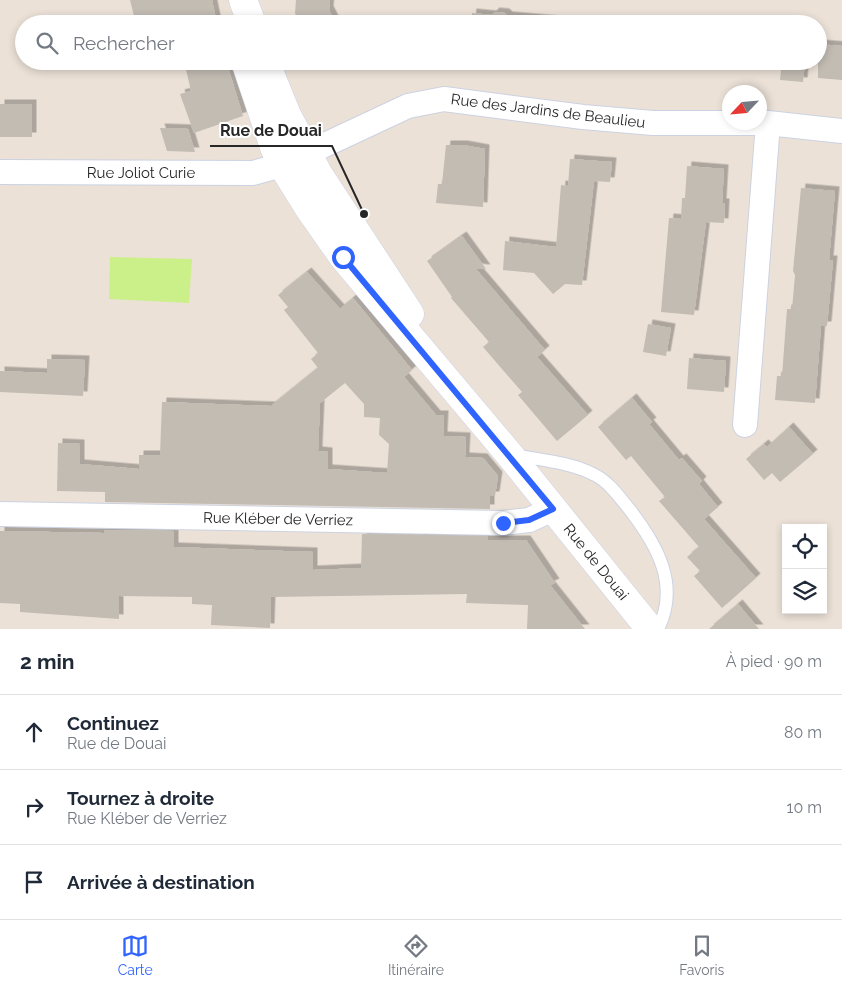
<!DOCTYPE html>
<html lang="fr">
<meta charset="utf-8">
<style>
:root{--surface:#fff;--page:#f2f2f3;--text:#1f2937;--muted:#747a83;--line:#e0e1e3;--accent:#3064ff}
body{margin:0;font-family:Raleway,sans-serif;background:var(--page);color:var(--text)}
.controls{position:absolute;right:15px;bottom:15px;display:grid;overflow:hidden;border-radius:0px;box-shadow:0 2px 8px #0003}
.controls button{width:45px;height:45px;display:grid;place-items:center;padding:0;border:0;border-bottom:1px solid var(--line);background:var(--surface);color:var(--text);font:25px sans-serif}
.compass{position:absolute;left:722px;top:85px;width:45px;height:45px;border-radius:50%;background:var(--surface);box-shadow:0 2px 8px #0003;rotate:244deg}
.stop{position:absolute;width:15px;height:15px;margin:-11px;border:4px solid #3064ff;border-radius:50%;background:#fff}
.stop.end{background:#3064ff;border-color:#fff;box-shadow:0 1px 5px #0008}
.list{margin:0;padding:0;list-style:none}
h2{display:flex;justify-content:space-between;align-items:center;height:65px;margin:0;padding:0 20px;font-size:21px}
h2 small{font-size:16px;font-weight:400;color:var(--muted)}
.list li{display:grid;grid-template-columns:32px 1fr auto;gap:15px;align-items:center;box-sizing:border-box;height:75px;padding:0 20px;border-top:1px solid var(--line)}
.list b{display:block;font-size:19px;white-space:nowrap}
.list p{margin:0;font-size:16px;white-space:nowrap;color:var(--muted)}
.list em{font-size:16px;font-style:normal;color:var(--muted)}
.icon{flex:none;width:28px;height:28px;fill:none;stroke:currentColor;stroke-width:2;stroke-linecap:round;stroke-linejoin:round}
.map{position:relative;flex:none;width:842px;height:629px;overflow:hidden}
.search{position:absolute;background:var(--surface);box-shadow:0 2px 8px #0003;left:15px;right:15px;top:15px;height:55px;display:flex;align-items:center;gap:12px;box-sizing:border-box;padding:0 18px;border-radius:28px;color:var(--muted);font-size:19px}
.sheet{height:290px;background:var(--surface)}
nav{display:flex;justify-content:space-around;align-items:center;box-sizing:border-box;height:70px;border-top:1px solid var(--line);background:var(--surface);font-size:14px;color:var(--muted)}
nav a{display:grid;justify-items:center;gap:2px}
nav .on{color:var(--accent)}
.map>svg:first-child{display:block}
</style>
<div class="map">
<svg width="842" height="629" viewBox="0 0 842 629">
<defs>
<filter id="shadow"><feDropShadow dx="4.5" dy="-4.5" stdDeviation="0" flood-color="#0004"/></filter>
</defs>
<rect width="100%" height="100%" fill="#ebe1d7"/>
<!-- pitch -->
<path fill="#cbef89" d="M110 257 192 259 189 303 109 299Z"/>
<!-- building -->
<path fill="#c2bcb3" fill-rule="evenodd" filter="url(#shadow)" d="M130 0H212L217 24H136Z
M296 0H330L329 10 336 24H300L295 13Z
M495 12 505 13 508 16 555 20V24H465L471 23 472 13 492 15Z
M818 44 842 46V80L818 78Z
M184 61H226L243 116 194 133 180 94 191 91Z
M782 61H805L803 82 780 80Z
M0 104H32V137H0Z
M160 128 188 129 195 152 167 151Z
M446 145H463L485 149 483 207 436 203 438 184H442Z
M570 159 612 162 610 182 594 181 582 285 565 284 553 294 534 273 503 270 505 241 556 247 561 185 568 186Z
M687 166 724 169 722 203H725L724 223 706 222 694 315 661 312 669 218 681 219 682 198H685Z
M801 188 835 191 829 260H833L827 326H821L815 403 775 400 777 376H782L787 309H792L795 275 793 271Z
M462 236 486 269 475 268 545 350 537 357 588 415 557 441 518 395 522 392 483 347 489 342 451 298 452 297 427 261Z
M307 272 340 309 353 298 412 370 404 377 436 415H444L443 436 466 437 465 457 483 458 498 476 495 496H490V509L105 502V492L57 491 58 443 80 444V464L139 469V455H160L162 402 271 406 318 368 311 359 318 353 284 310 288 307 278 295ZM345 383 364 404V417L380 418 379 435 389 444 387 473 328 469V452L318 451 320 403Z
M648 324 671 328 666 356 643 352Z
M689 358 726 361 724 392 687 389Z
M47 359 85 360 83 396 0 392V371L47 373Z
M632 398 652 422 649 424 679 460 682 458 702 481 699 484 718 507 704 519 756 578 722 608 694 576 700 571 687 557 699 547 659 501 665 497 631 456 626 460 598 427Z
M789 427 813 454 780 482 772 473 764 480 746 459 764 444 767 447Z
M104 530 174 531V547L313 552V570L361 568 362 534 488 536V540H526L555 583 550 585 585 629H527L528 605 466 603 467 594 271 597 270 628 211 625 212 605 192 604V597L119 596V619L20 612V604L0 603V531L104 533Z
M738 604 759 629H709Z"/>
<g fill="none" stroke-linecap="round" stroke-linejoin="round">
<!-- lane casing -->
<g stroke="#ccd2e2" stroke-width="14">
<path id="lane" d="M513 455C540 460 571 462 595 475 609 482 620 498 630 510 657 545 680 585 658 629"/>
</g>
<!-- street casing -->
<g stroke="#ccd2e2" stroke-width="26">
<path id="street" d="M0 172 253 173 282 165 408 106 444 99 583 117 653 123H768L842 131
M745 425 768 123
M0 514 503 523 529 520 553 509"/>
</g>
<!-- secondary casing -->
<g stroke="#ccd2e2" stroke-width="29">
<path id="secondary" d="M243 0 252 24
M245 61 274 147 282 165 310 210 343 257 509 454 650 629
M265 61 287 115 319 175 410 314"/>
</g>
<!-- lane -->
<use href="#lane" stroke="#fff" stroke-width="12"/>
<!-- street -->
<use href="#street" stroke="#fff" stroke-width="24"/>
<!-- secondary -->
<use href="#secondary" stroke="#fff" stroke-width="28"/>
</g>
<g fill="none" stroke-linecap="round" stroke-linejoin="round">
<!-- route -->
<path stroke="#3064ff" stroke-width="6" d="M343 257 553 509 529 520 503 523"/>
</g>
<g text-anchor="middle" stroke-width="4" stroke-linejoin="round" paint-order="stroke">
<!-- street labels -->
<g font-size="15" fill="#272727" stroke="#fff">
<text transform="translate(548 111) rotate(7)" y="5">Rue des Jardins de Beaulieu</text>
<text x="141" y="178">Rue Joliot Curie</text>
<text transform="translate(278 519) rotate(1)" y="5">Rue Kléber de Verriez</text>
<text transform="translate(596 562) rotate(51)" y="5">Rue de Douai</text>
</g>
</g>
<!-- callouts -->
<path fill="none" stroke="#272727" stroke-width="2" d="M364 214L332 146H210"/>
<circle fill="#272727" stroke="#fff" stroke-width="2" cx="364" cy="214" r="5"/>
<g font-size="16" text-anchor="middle" font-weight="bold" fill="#272727" stroke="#fff" stroke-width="4" stroke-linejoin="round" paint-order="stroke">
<text x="271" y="136">Rue de Douai</text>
</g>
</svg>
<div class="controls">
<button><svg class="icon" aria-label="locate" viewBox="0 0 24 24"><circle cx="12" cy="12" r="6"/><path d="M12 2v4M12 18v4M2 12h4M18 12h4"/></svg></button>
<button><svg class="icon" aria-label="layers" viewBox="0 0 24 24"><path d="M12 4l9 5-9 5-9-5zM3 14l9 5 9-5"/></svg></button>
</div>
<svg class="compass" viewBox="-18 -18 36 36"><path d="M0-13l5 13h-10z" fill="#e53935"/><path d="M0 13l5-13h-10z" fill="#747a83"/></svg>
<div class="stop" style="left:343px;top:257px"></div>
<div class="stop end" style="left:503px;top:523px"></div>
<div class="search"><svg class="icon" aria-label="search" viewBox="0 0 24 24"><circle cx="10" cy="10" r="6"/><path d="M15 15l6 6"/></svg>Rechercher</div>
</div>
<section class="sheet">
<h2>2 min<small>À pied · 90 m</small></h2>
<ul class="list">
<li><svg class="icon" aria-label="ahead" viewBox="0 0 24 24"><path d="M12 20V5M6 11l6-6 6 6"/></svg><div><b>Continuez</b><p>Rue de Douai</p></div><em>80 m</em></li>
<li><svg class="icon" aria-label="right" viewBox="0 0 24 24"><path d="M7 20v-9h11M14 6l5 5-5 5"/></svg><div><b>Tournez à droite</b><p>Rue Kléber de Verriez</p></div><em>10 m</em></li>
<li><svg class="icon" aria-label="arrive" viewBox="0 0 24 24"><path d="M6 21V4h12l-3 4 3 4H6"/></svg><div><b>Arrivée à destination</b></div></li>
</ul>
</section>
<nav>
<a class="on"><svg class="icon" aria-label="map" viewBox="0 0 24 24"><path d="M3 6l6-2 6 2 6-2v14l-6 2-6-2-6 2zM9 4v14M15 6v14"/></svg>Carte</a>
<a><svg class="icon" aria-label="directions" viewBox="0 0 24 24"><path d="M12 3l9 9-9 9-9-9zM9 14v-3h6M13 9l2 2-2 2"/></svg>Itinéraire</a>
<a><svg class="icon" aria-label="saved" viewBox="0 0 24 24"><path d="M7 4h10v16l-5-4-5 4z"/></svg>Favoris</a>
</nav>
